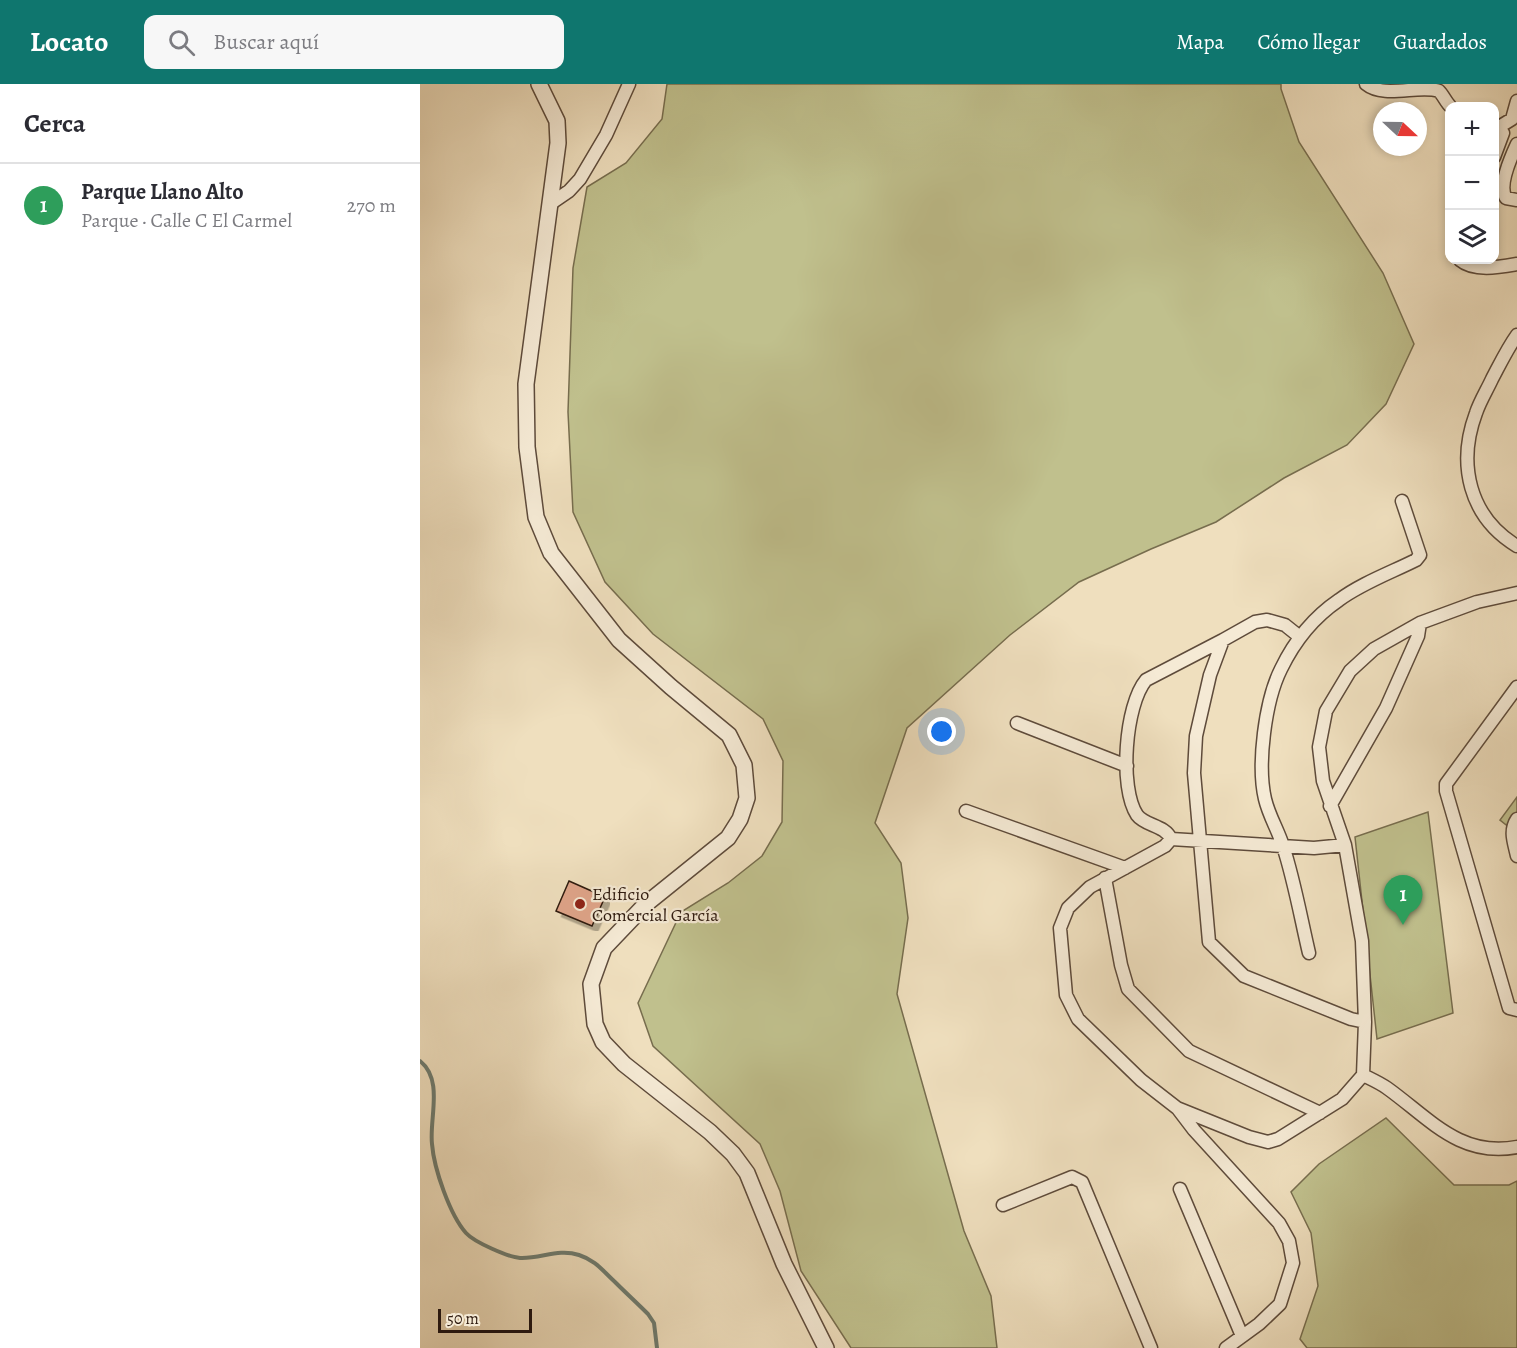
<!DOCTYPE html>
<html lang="es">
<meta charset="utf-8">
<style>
:root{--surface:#fff;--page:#f7f7f7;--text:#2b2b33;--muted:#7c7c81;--line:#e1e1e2;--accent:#0f766e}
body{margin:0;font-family:Alegreya,serif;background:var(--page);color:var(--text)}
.controls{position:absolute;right:18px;top:18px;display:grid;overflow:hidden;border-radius:12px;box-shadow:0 3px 9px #0003}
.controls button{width:54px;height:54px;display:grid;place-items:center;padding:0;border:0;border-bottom:2px solid var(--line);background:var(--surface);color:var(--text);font:30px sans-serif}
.compass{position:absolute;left:953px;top:18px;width:54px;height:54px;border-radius:50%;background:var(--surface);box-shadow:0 3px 9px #0003;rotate:112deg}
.scale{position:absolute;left:18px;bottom:15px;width:94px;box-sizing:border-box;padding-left:6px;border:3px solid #2e1a0f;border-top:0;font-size:16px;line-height:21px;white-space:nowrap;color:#2e1a0f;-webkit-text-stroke:4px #f5ead5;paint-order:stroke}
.you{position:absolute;left:522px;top:648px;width:21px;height:21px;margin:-15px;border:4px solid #fff;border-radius:50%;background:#1a73e8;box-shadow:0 0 0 9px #1a73e833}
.badge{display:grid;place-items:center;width:39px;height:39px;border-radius:50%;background:var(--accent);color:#fff;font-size:20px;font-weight:700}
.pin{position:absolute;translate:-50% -50px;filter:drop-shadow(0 2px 3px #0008)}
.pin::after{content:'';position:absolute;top:32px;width:21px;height:18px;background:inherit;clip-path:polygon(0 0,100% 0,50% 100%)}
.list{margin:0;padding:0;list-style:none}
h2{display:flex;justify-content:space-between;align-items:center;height:78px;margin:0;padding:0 24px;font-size:26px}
h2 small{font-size:20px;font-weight:400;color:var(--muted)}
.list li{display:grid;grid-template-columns:39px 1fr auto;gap:18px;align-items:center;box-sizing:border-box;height:84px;padding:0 24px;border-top:2px solid var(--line)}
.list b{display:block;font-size:22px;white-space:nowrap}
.list p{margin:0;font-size:20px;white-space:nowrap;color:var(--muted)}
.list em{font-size:20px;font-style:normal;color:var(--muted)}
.icon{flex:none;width:33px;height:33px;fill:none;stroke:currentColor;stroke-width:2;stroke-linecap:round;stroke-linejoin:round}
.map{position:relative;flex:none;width:1097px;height:1264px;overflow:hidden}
header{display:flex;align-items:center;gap:36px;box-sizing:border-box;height:84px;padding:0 30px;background:var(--accent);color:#fff}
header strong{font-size:28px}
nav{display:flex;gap:33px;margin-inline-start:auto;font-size:21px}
.search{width:420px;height:54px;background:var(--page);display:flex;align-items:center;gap:15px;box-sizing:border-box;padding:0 21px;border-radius:12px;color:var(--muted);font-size:22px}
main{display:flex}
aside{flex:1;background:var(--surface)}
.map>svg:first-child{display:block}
</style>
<header>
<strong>Locato</strong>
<div class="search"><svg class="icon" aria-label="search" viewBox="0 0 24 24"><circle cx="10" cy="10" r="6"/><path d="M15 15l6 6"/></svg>Buscar aquí</div>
<nav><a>Mapa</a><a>Cómo llegar</a><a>Guardados</a></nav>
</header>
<main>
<aside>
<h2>Cerca<small></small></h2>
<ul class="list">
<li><span class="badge" style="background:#2e9e5b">1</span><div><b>Parque Llano Alto</b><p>Parque · Calle C El Carmel</p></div><em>270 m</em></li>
</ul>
</aside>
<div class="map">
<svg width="1097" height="1264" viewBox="0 0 1097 1264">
<defs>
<filter id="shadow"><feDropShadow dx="5.5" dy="5.5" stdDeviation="0" flood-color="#0004"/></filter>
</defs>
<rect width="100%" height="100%" fill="#efdfbe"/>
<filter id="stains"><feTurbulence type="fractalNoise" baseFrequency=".00333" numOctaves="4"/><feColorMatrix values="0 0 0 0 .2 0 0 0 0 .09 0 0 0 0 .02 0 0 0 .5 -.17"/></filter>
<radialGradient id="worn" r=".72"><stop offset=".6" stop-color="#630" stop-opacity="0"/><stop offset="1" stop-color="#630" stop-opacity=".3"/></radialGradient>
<!-- green -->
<path fill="#c0c08d" stroke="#776d4e" stroke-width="1.5" d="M247 0H861V5L879 58 963 189 994 260 966 320 927 361 864 394 796 438 731 465 659 498 590 551 487 644 455 739 481 779 488 834 477 910 544 1147 571 1212 577 1264H431L381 1187 360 1107 340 1060 233 962 218 919 261 828 308 799 342 772 362 738 363 677 343 635 233 550 185 498 153 428 148 328 153 184 167 103 206 79 242 35Z
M1097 713V745L1095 748 1080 736Z
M1008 728 1033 929 957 955 935 753Z
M966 1034 1034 1101H1089L1097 1097V1264H887L880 1255 898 1202 891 1149 871 1108 899 1080Z"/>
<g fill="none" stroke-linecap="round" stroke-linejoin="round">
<!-- stream -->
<path stroke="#6f7c70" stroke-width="4" d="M0 977C24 996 9 1035 12 1060 14 1085 30 1131 46 1149 54 1158 88 1173 100 1174 121 1175 138 1164 159 1171 175 1176 183 1187 195 1198 206 1209 217 1219 228 1230L234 1239 237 1264"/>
</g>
<!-- building -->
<path fill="#e0a58a" stroke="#2e1a0f" stroke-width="1.5" filter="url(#shadow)" d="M149 797 185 813 172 842 136 827Z"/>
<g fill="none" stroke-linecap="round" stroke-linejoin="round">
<!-- minor casing -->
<g stroke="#5e4b3b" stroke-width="15">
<path id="minor" d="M946 0C964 15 1000 0 1019 7 1023 11 1026 18 1030 22
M1074 44 1079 43 1092 35 1097 17
M1097 60C1091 73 1078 102 1086 114L1097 116
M1074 73 1083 49 1079 43
M130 120 149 107 160 95 186 51 209 0
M1040 176C1054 188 1080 183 1097 180
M1097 251C1087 265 1080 280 1072 295 1067 306 1060 317 1056 329 1037 380 1049 433 1097 462
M880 553 865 541 847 536 835 538 803 556 790 591 776 652 774 689 789 858 824 892 931 935 945 938
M1097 603 1026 700V707L1089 924 1097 926
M597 639 707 682
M910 722 966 624 998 552 1000 539
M546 727 705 784
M1097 735C1089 747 1094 758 1097 772
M751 755C745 741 725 742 717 731 699 704 705 621 726 596L803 556
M925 761 894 764 751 755 745 762 670 803 648 824 640 844 646 911 658 935 721 996 757 1024 829 1053 848 1058 858 1055 922 1015 943 991 945 938 942 857 925 761 903 697 899 663 906 627 930 587 954 565 1000 539 1057 518 1097 509
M685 794 701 881 708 905 769 967 900 1029
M889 869C881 835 874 795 863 762 858 746 849 732 845 715 837 681 845 617 861 585 874 558 894 533 919 516 942 499 970 489 996 476L1000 471 982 417
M943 991C951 995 960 999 967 1004 1009 1034 1040 1074 1097 1063
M758 1025 774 1046 859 1139 869 1157 873 1179 860 1220 839 1240 806 1264
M760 1105 822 1252
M583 1121 652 1093 662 1098 731 1264"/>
</g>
<!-- tertiary casing -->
<g stroke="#5e4b3b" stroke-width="18">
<path id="tertiary" d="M119 0 137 37 138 59 106 300 107 363 116 433 131 469 199 556 251 603 309 651 324 681 327 714 320 735 308 754 226 820 184 864 171 900 175 940 183 958 204 980 290 1048 313 1070 327 1089 364 1180 406 1264"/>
</g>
<!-- minor -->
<use href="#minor" stroke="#f5ead5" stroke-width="12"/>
<!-- tertiary -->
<use href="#tertiary" stroke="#f5ead5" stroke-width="15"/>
</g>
<!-- markers -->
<circle fill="#8f2418" stroke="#f5ead5" stroke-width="2" cx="160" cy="820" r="6"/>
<g text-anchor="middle" stroke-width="4.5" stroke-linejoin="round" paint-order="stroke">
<!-- poi labels -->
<g font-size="18" fill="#2e1a0f" stroke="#f5ead5" text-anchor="start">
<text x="172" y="816">Edificio<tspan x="172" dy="21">Comercial García</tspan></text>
</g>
</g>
<rect width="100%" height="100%" filter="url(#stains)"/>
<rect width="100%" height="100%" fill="url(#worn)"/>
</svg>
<div class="controls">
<button>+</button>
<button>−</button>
<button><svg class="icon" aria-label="layers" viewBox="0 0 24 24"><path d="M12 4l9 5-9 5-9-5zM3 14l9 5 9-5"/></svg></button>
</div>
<svg class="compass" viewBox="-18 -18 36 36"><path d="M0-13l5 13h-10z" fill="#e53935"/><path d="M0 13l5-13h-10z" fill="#7c7c81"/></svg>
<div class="scale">50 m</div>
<div class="you"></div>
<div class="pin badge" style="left:983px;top:841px;background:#2e9e5b">1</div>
</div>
</main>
